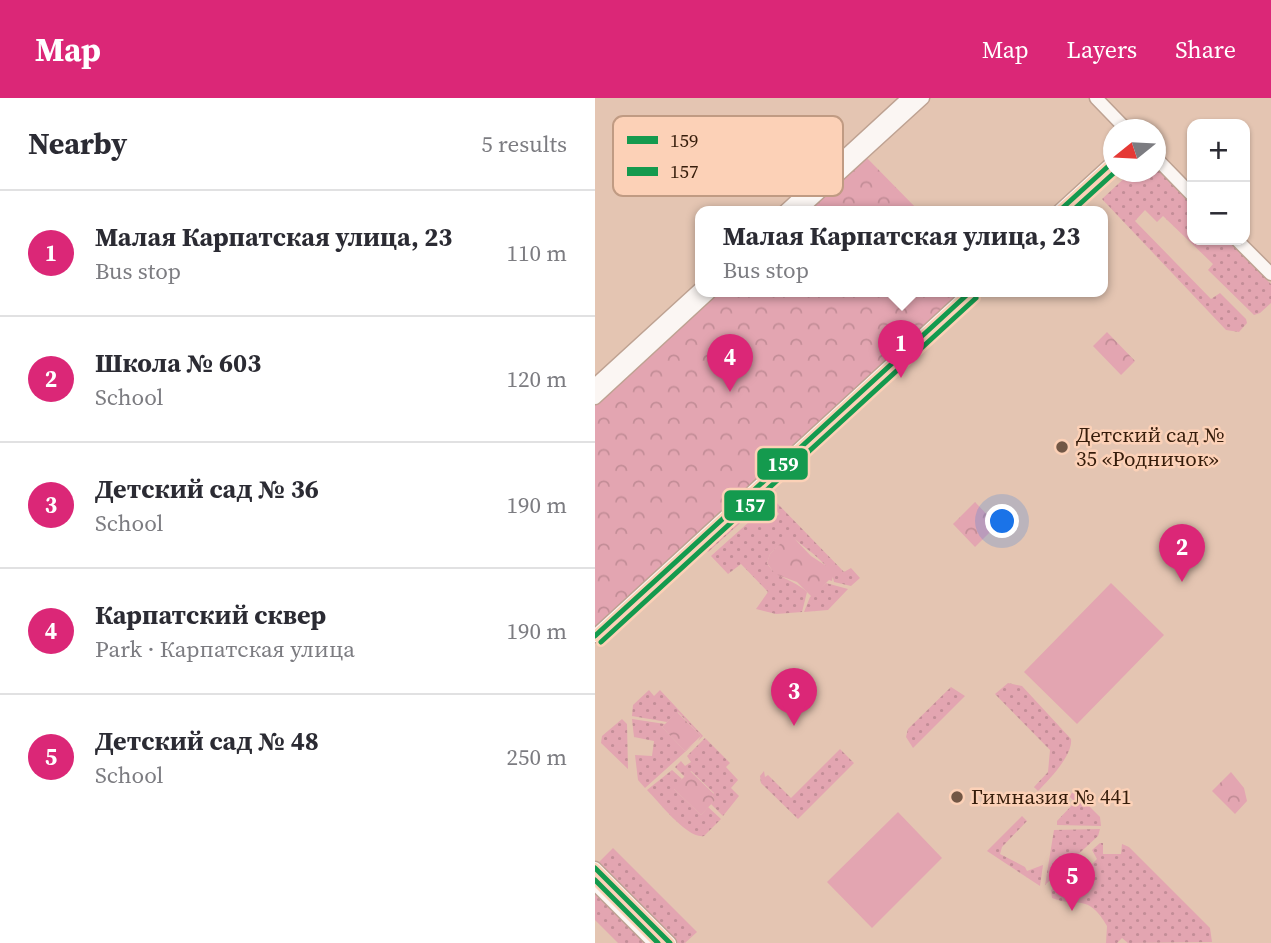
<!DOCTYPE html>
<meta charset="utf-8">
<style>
:root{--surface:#fff;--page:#f2f2f3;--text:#2b2b33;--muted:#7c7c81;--line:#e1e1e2;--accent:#db2777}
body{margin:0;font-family:"Source Serif 4",serif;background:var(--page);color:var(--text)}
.controls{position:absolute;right:21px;top:21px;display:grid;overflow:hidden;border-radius:14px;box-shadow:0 2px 5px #0004}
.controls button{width:63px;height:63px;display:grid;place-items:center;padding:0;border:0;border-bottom:2px solid var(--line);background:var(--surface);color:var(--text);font:35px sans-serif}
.compass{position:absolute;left:508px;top:21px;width:63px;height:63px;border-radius:50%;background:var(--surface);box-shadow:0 2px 5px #0004;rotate:252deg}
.you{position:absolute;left:408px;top:424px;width:24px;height:24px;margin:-18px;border:5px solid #fff;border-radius:50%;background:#1a73e8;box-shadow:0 0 0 10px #1a73e833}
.badge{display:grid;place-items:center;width:46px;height:46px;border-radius:50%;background:var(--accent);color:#fff;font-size:23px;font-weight:700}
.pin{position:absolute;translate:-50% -58px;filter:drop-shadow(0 2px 4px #0008)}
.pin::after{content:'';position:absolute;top:37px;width:24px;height:21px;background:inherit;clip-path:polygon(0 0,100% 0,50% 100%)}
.popup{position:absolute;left:100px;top:108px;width:413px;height:91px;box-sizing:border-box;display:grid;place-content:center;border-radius:14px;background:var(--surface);filter:drop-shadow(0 2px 5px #0005);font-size:23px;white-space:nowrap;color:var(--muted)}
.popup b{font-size:26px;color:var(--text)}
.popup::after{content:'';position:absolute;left:50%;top:100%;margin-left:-14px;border:14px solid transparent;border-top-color:var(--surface)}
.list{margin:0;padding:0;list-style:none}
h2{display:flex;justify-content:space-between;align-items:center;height:91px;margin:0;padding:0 28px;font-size:30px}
h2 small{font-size:23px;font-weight:400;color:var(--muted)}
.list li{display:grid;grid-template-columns:46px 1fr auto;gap:21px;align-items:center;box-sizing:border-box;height:126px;padding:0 28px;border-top:2px solid var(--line)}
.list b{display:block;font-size:26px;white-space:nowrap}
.list p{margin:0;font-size:23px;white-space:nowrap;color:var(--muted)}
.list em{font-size:23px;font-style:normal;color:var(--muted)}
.map{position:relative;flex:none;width:676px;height:845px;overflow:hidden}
header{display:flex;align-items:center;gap:42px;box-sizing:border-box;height:98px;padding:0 35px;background:var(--accent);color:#fff}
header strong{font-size:33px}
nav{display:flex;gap:38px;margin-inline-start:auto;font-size:24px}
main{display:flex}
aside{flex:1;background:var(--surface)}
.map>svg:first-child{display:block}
</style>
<header>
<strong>Map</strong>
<nav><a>Map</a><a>Layers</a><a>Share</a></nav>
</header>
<main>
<aside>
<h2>Nearby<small>5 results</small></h2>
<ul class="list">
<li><span class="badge">1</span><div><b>Малая Карпатская улица, 23</b><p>Bus stop</p></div><em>110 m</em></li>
<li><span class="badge">2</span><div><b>Школа № 603</b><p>School</p></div><em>120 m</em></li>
<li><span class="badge">3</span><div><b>Детский сад № 36</b><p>School</p></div><em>190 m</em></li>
<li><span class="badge">4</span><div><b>Карпатский сквер</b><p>Park · Карпатская улица</p></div><em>190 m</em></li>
<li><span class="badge">5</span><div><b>Детский сад № 48</b><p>School</p></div><em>250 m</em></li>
</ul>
</aside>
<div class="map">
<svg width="676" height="845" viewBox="0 0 676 845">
<defs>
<pattern id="grass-dots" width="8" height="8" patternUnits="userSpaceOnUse" patternTransform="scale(1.75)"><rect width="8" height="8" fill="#e3a5b1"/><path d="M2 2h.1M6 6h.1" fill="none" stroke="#c38d97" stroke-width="1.8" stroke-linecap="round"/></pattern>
<pattern id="park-crowns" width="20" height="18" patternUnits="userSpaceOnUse" patternTransform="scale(1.75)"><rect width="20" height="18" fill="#e3a5b1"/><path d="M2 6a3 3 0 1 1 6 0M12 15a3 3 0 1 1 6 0" fill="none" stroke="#c38d97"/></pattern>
</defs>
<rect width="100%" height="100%" fill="#e4c5b2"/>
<!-- grass -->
<path fill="url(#grass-dots)" d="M561 70 597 107V142H632L676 186V205L665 215 659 217 613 172 618 166 568 118 562 124 550 112 540 123 616 201 625 195 651 221 652 225 644 234 631 232 507 101 536 74H561Z
M176 388 181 393 113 454 109 450Z
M179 402 249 474 256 470 265 480 256 488 239 484C237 466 210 451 195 437L175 456 172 465C180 480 200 482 212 494L207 514 181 516 161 511 173 494 146 466 133 476 116 458 164 415 176 424 184 416 176 405Z
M231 485 253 491 233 512 209 514 215 499Z
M413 585 427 588 476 641C478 657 454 682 443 693L439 689 453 674 455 652 400 596Z
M356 589 370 598 318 650 311 639 313 631Z
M54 592 59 598 65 592 108 638 103 643 106 638 83 614 72 624 37 618 38 607Z
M27 621 32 626 33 671 6 645 7 638Z
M37 621 70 626 67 629 90 653 100 645 50 690 43 682 40 657 57 658 59 643 39 639Z
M110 640 135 665 131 669 143 682 136 690 144 698 128 718 116 706 120 702 117 698 119 695 96 673 90 679 80 669 86 663 90 668 96 664 92 658Z
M245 651 259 665 203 721 166 685 165 678 169 673 170 679 173 677 196 700Z
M77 672 87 681 79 691 106 717 113 709 126 721 109 738C92 741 64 704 52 692Z
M479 693 505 719 506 728 462 727V723L480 704 474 698Z
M427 718 432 723 407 749 405 756 430 769 432 773 448 767 445 788 392 753Z
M505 731 503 738 450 787 459 732Z
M505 745H508V756H526L527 746 534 749 615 830 617 844 533 845 527 840 522 845H511L512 828C493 794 481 810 457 800L456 792 474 775 484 779 502 761 497 752Z
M18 750 102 834 90 845H83L3 765Z
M0 795 50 845H23L0 822Z"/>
<!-- park -->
<path fill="url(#park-crowns)" d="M272 60 325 114H212Z
M124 194H365L0 529V306Z
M512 234 540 263 526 277 498 248Z
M380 404 402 427 380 449 358 426Z
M195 436 216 458 239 473 237 483 234 482 217 499 202 484 180 476 172 465 175 456Z
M82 614 106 638 90 653 67 629Z
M95 673 119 696 117 698 120 702 106 717 78 690Z
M636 674 649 690 652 703 640 716 617 693Z"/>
<!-- pitch -->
<path fill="#e3a5b1" d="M516 485 569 537 482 626 429 574Z
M303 714 347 760 277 830 232 784Z"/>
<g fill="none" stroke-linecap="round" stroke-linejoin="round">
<!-- street casing -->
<g stroke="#bea292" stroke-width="15">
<path id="street" d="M501 0 532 32
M561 60 597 97
M189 114 313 0
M203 114 328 0
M463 114 519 63
M642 142 676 176
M0 287 105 191
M0 300 115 194
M0 538 375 194
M0 770 75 845
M0 786 59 845"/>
</g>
<!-- street -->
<use href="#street" stroke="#fbf6f3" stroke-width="12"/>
<!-- bus-1 casing -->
<g stroke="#fcd1b7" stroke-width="10">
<path id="bus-1" d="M463 114 519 63
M0 538 375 194
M0 770 75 845"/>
</g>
<!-- bus-2 casing -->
<g stroke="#fcd1b7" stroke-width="10">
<path id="bus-2" d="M476 114 520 74
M6 544 381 200
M0 782 63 845"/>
</g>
<!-- bus-1 -->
<use href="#bus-1" stroke="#149a4e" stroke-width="5"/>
<!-- bus-2 -->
<use href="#bus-2" stroke="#149a4e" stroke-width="5"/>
</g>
<!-- markers -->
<g fill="#725745" stroke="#fcd1b7" stroke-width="2.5">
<circle cx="467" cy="349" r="7"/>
<circle cx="362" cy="699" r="7"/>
</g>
<g text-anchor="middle" stroke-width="5" stroke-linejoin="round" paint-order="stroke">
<!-- poi labels -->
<g font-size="21" fill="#351c0a" stroke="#fcd1b7" text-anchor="start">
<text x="481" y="344">Детский сад №<tspan x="481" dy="24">35 «Родничок»</tspan></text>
<text x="376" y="706">Гимназия № 441</text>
</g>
</g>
<!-- legend -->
<rect x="18" y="18" width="230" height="80" rx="10" fill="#fcd1b7" stroke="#c09b83" stroke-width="2"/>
<rect x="32" y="38" width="31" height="8" fill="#149a4e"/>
<rect x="32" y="69" width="31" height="9" fill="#149a4e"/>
<g font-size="19" fill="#351c0a">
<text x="75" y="49">159</text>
<text x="75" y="80">157</text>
</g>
<g stroke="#fcd1b7" stroke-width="2.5">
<rect x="161" y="349" width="53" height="34" rx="7" fill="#149a4e"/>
<rect x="128" y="391" width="53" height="33" rx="7" fill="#149a4e"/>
</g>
<g font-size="19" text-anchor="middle" font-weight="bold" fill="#fff">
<text x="188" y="373">159</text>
<text x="155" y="414">157</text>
</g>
</svg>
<div class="controls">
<button>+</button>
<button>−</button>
</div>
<svg class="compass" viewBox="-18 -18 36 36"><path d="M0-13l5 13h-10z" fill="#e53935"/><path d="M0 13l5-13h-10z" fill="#7c7c81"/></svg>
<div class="you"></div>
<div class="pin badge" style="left:306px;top:280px">1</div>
<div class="popup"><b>Малая Карпатская улица, 23</b>Bus stop</div>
<div class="pin badge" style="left:587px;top:484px">2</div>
<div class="pin badge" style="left:199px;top:628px">3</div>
<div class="pin badge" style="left:135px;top:294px">4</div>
<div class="pin badge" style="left:477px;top:813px">5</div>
</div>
</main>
